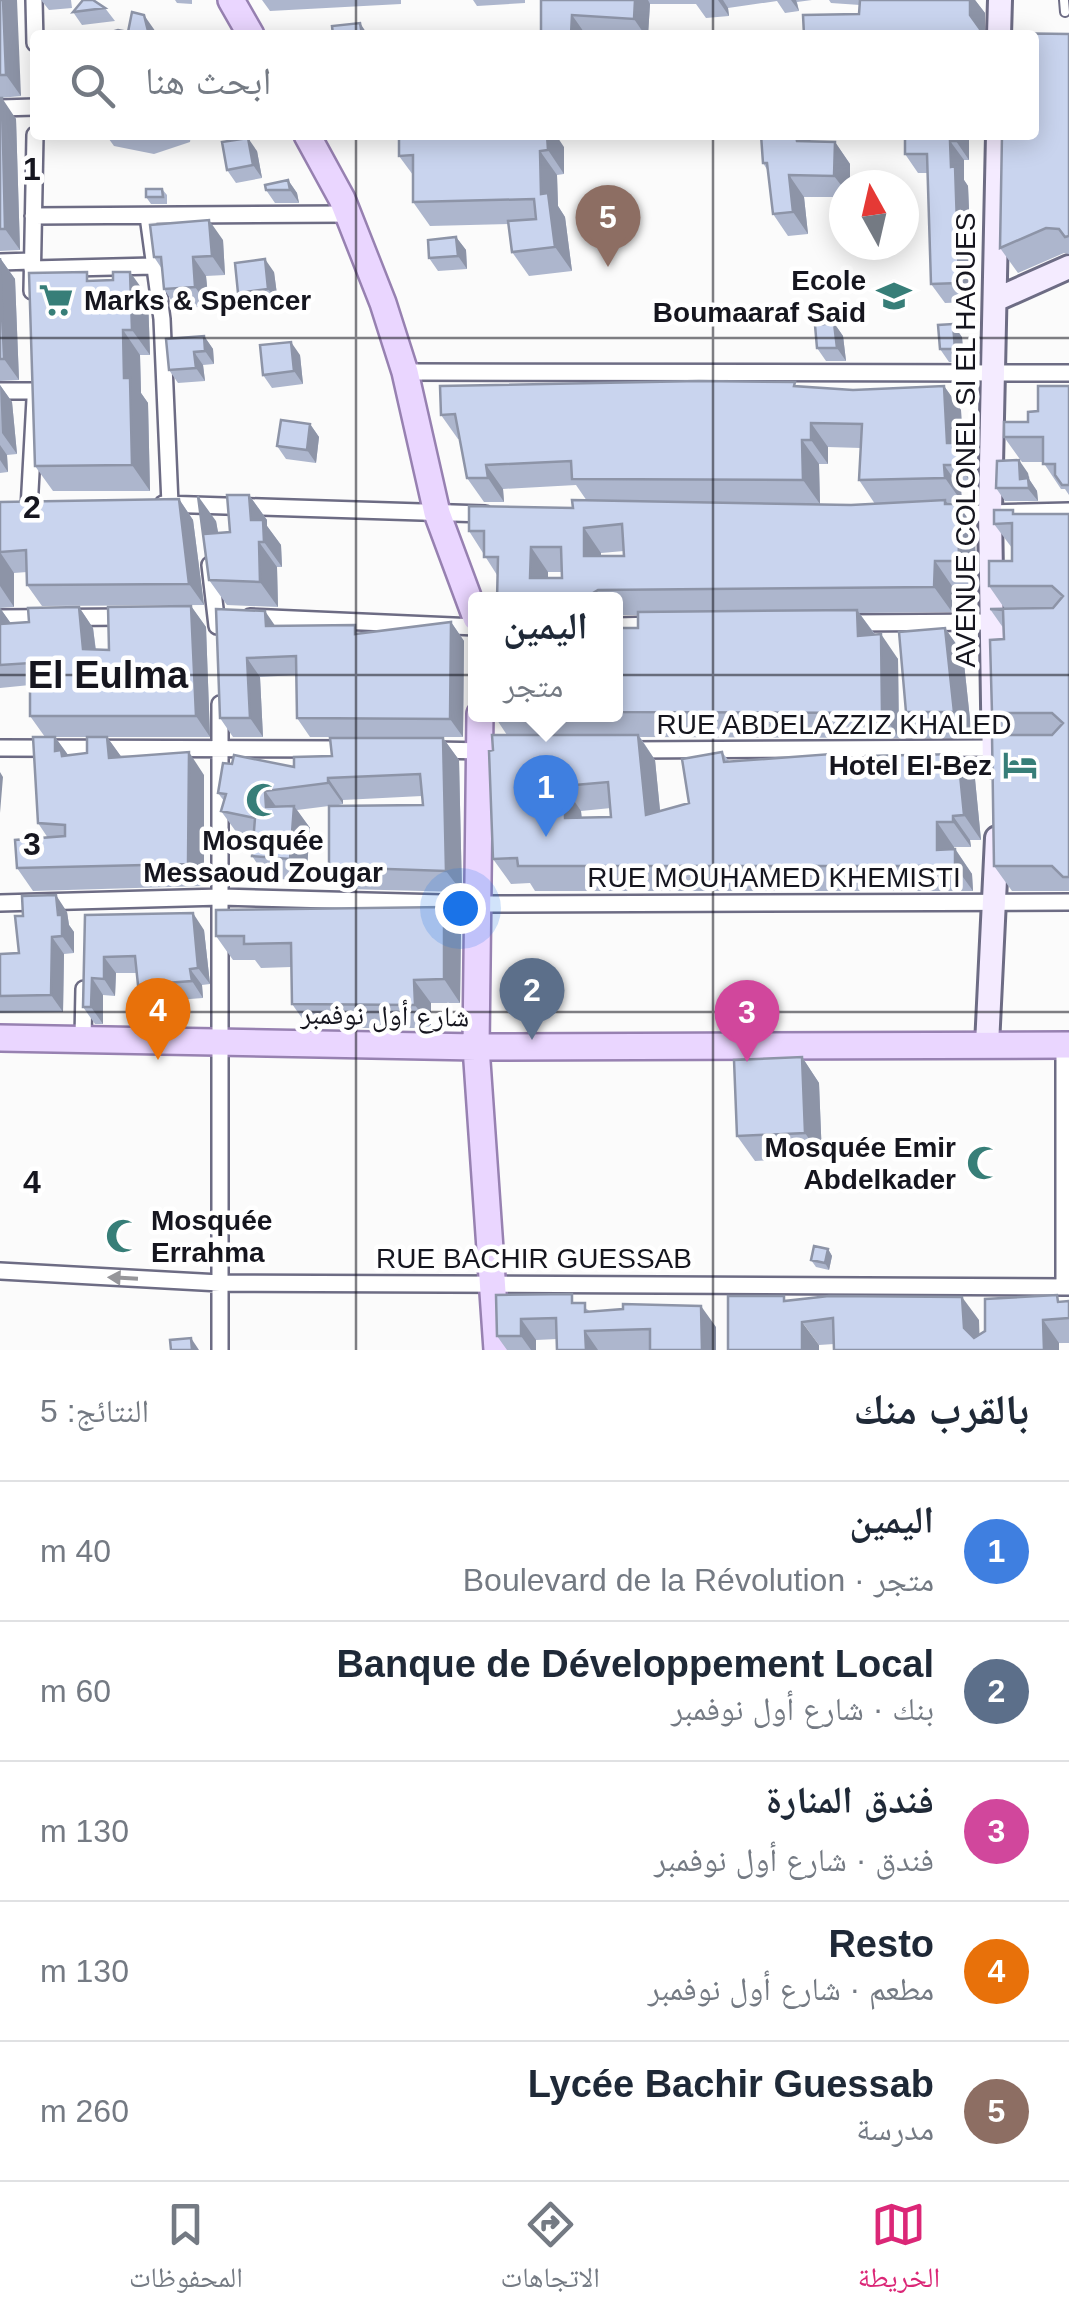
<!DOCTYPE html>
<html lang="ar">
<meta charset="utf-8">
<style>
:root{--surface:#fff;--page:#f6f6f7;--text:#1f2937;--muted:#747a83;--line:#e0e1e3;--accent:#db2777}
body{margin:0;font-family:Helvetica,"Noto Naskh Arabic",sans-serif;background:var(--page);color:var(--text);direction:rtl}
.compass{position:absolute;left:829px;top:170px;width:90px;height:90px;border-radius:50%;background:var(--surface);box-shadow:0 5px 25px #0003;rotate:352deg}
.you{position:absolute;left:460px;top:908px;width:35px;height:35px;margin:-25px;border:8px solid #fff;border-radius:50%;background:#1a73e8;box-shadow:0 0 0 15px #1a73e833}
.badge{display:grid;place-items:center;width:65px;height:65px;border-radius:50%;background:var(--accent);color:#fff;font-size:32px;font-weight:700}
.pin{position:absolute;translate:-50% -82px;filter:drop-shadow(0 2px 5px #0008)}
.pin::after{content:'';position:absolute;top:52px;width:35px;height:30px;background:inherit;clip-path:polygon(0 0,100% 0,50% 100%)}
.popup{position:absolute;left:468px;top:592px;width:155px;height:130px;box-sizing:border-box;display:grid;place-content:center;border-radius:10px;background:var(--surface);filter:drop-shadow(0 2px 8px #0005);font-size:32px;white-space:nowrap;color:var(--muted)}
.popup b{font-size:38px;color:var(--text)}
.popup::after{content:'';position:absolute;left:50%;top:100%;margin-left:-20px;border:20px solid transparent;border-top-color:var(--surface)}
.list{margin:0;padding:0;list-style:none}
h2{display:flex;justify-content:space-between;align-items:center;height:130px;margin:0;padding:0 40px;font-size:42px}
h2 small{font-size:32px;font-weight:400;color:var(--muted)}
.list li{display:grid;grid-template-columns:65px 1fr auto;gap:30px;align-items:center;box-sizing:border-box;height:140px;padding:0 40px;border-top:2px solid var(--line)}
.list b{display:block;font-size:38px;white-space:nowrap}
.list p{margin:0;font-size:32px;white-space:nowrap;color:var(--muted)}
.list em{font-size:32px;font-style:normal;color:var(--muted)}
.icon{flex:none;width:55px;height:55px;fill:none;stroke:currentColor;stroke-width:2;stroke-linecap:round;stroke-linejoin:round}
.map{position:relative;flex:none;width:1069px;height:1350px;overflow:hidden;direction:ltr}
.search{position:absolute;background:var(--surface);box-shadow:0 5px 25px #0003;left:30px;right:30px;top:30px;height:110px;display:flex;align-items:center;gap:25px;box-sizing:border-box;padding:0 35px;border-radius:10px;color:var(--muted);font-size:38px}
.sheet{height:830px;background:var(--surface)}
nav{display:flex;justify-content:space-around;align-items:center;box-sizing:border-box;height:140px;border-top:2px solid var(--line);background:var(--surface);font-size:28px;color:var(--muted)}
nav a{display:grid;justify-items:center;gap:5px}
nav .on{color:var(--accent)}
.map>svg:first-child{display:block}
</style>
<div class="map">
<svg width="1069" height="1350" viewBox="0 0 1069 1350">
<rect width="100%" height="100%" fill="#fbfbfb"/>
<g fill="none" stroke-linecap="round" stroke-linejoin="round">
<!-- lane casing -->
<g stroke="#6d6c84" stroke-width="12">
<path id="lane" d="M1064 0 1065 12"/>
</g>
<!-- street casing -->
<g stroke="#6d6c84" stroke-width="20">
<path id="street" d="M34 0 35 43
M0 108 35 107
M33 216 348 214
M148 216 162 319 170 504
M0 262 32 261
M32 269 153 266
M32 291 35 135
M405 372 1069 373
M0 391H35
M163 504 485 514
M29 509 35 399
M943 514 1069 511
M210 565 217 626
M250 617 476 627
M0 618 127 617
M850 623 997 622
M616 626 657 625
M0 748 351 749
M434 750 486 751
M629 750 1001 748
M0 903 221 897 480 904 1069 902
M83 1038 84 989
M1064 1045V1287
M0 1271 220 1283 1069 1287
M220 1350V704"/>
</g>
<!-- secondary casing -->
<g stroke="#6d6c84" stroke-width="28">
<path id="secondary" d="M999 35 1000 0
M995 300 1069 267
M994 766 990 512 998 135
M987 1045 997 838"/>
</g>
<!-- primary casing -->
<g stroke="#9781b1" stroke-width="30">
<path id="primary" d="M231 0 251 35
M307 135 342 199 383 303 405 372 437 513 476 618
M480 714 476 1047 497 1350
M0 1038 476 1047 1069 1045"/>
</g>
<!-- lane -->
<use href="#lane" stroke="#fff" stroke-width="8"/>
<!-- street -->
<use href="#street" stroke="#fff" stroke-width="15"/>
<!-- secondary -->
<use href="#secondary" stroke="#f4ebff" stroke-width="22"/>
<!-- primary -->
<use href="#primary" stroke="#ead6ff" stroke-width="25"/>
</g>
<!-- wall -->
<path fill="#adb6cd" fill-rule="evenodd" d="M0 0 21 96 0 98 16 119 20 250 0 251Z
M41 0H71L72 8 49 10Z
M175 0H192V4L177 3Z
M262 0H401V4L270 11Z
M473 0H525V3L477 6Z
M541 0H812L797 2 799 11 785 13 777 1 728 8 729 16 706 18 696 4H650L648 35H541Z
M829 0H975L985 13V35L859 14 860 5 831 3Z
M105 8 115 21 82 25 73 12Z
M1069 34V254L1064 253 1018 273 1000 248Z
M106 135H191L190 142 154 154 114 146Z
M761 135H810V142H835L850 164V185H844V197H804L808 234 788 236 773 214 768 171 763 163Z
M905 135H969V160H964V180L968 186 973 302 945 303 931 284 927 173H918L905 154Z
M564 147V174L557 175 558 206 565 217 572 271 529 276 512 252 509 224 430 226 413 202V175L399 156Z
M257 151 262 178 236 183 227 170Z
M288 180 297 193 299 203H275L266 190Z
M162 189 167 195V204H151L146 197Z
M456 237 466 250 467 269 438 271 429 258Z
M223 240 225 275 206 276 209 306 177 309 164 289 162 269 154 257Z
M0 258 15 279 19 380 0 381Z
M274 272 278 302 247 306 238 293Z
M93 280 148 297 150 355H140L141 393 148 403 150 491H53L35 466Z
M834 323 843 336 846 361H826L817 348Z
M204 336 213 349 214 364 203 365 205 381 178 383 169 370Z
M962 337 964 362H949L940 349Z
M300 355 303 384 272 388 263 375Z
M0 385 12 402 17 454 7 455 8 472 0 473Z
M798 386 853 390 944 386 961 410 963 449 976 467 975 489H961L962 502 947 503 975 529 976 586H952V612L859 613 875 634 898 659 899 738 640 737 655 760 660 811 689 803 722 752 729 761 831 754 843 771 867 769 958 754 975 779 981 840H970L971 847H954L972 874 973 891H535L530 883 511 884 493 859V750L507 735 493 714H616V628H638V615H616V600H497V575L469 531 573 508 587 501 576 485 503 489 504 502H484L467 478 460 439H458L441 415ZM828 447 861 448 859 480 875 504H820L819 464H828ZM624 551V556H601V553ZM548 572H562V578H548ZM611 808V817L582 818 581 811Z
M1069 386V495L1065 489H1061L1043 462H1022L1004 437 1028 422 1038 411Z
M310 424 319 437 316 463 286 459 277 446Z
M1028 473 1029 479 1037 491 1038 501H1005L996 488Z
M249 495 267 520V526L281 545 282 567H277L278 607 227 605 209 580 216 521 218 533 230 532Z
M179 499 193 520 204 605 42 606 27 585V572L14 573V607L0 608V502Z
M1016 514H1069V891H1012L994 866 1007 735 992 713 1004 639V629L990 609H1005L989 586 1012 561V548L994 524Z
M191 606 206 627 210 737H107L121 757 204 775V886L33 891 17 868 48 838 38 823 45 737 30 716V685L0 688V608L11 624 29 622 79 607 93 628 96 650H109ZM55 737H87V753L68 755Z
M216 609 276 626 360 633 451 622 464 641 463 737H310L297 718 296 675 260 677 263 737H233L220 718Z
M945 628 963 654 972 738H924L906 712Z
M443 738 459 760 462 892 345 889 329 867V806L297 810 310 828 306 881 267 878 252 856 254 836 237 833 221 811 224 801 218 793 294 767 332 756ZM422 796 423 805 334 806 343 804V800Z
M67 912 69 925 74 932V953L64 954 63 1012 0 1013V954L19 953Z
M85 915 204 930 210 984 202 985 203 998 150 1002 138 985 137 973H116L115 996 103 995V1024H95L83 1007Z
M461 931 460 1003H431V1028H309L292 1004 291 967 261 968 255 960H233L216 936Z
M802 1057 819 1083 822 1158 755 1161 737 1136Z
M828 1249 832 1256 829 1270 816 1267 811 1260Z
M496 1295 578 1303 591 1312 716 1327V1350H557V1339L536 1340V1350H507L497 1336Z
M786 1300 979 1320V1334L1062 1302 1069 1301V1343L834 1344 819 1345Z"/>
<!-- shaded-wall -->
<path fill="#8d94a7" d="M3 0H17L21 96 6 75Z
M635 0H648L650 4 648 35H645L634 19Z
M718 0H723L728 8 729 16Z
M791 0H796L799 11Z
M965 0H975L985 13V35H980L970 15Z
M144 15 158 35H149Z
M572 15 586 35H571Z
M360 23 368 35H362Z
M2 98 16 119 20 250 5 229Z
M547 135H556L564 147V174L548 150Z
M796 135H810L812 163 797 141Z
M956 135H969V160L956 141Z
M248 138 257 151 262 178 253 165Z
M950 141 964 160V180L968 186 973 302 959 283 951 167Z
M835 142 850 164V185H844V189L834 176Z
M540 151 557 175 558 206 565 217 572 271 555 247 541 194Z
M789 175 804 197 808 234 793 212Z
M288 180 297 193 299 203 290 190Z
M209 220 223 240 225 275 212 256Z
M456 237 466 250 467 269 458 256Z
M193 257 206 276 209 306 195 287Z
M0 258 15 279 19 380 4 359Z
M265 259 274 272 278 302 268 289Z
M130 272 148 297 150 355 132 330Z
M834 323 843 336 846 361 837 348Z
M953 324 962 337 964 362 955 349Z
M123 330 140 355 141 393 148 403 150 491 132 465 124 378Z
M204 336 213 349 214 364 205 351Z
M291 342 300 355 303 384 294 371Z
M194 352 203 365 205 381 196 368Z
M0 385 12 402 17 454 2 433Z
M944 386 961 410 963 449 976 467 975 489 959 465 947 443Z
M811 423 828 447V464L811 440Z
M310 424 319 437 316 463 307 450Z
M802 440 819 464 820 504 803 480Z
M0 445 7 455 8 472 0 460Z
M1019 460 1028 473 1029 479 1037 491 1038 501 1020 479Z
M486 465 503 489 504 502 488 478Z
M944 465 961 489 962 502 945 478Z
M249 495 267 520V526L281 545 282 567 264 542 251 520Z
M198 496 216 521 223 559 205 534Z
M179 499 193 520 204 605 189 584Z
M945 500 958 519V504L975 529 976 586 959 561Z
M584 528 601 553V581L584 556Z
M259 542 277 567 278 607 260 582Z
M531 547 548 572V600L530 578Z
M0 552 14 573V607L0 586Z
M935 561 952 586V612L934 587Z
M191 606 206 627 210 737 196 716Z
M79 607 93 628 98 670 83 649Z
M0 608 15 629 1 624Z
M857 610 875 635 858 636Z
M265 611 278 630 266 626Z
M451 622 464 641 463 737 450 719Z
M945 628 963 654 972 738 954 712Z
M881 634 898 659 899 738 882 713Z
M247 658 260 677 263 737 250 718Z
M638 735 655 760 663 840 646 815Z
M55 737 71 759V764L55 751Z
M107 737 123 759 109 758Z
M443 738 459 760 462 892 446 871Z
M189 752 204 775V886L188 864Z
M831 754 848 779 832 772Z
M958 754 975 779 981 840 964 815Z
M0 772 3 777 0 813Z
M328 778 343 800V804L328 783Z
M564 786 581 811 583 843 565 818Z
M265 791 280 812 266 807Z
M294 806 310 828 306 881 290 859Z
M953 816 970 840 971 847 953 822Z
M937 822 954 847V866L937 850Z
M955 849 972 874 973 891 955 866Z
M56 895 67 912 69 925 74 932V953L62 936Z
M444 907 461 931 460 1003 444 979Z
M193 913 204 930 210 984 198 968Z
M52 937 64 954 63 1012 51 995Z
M104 957 116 973 115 996 104 979Z
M190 969 202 985 203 998 192 981Z
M92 978 103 995V1024L91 1007Z
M414 980 431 1003V1028L415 1005Z
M802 1057 819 1083 822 1158 805 1133Z
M828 1249 832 1256 829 1270 825 1263Z
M962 1297 979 1320 980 1350 964 1328Z
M701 1306 716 1327V1350H702Z
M521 1319 536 1340V1350H531L521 1336Z
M1043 1320 1059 1343V1350H1044Z
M802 1322 819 1345V1350H802Z
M585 1331 598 1350H586Z
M191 1338 199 1350H192Z"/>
<!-- building -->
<path fill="#c9d4ee" stroke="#8d94a7" stroke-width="2.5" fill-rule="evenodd" d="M0 0H3L6 75H0Z
M83 0H93L105 8 73 12Z
M541 0H635L634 19 572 15 571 35H541Z
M860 0H970V15L980 29V35H804L803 15 859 14Z
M132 12 144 15 149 35H101L118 30 128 32Z
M360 23 362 35H333L332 26Z
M1004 33 1069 34V236L1065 237 1059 229 1046 228 1000 248 1002 135H1034V35H1004Z
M0 98H2L5 229H0Z
M399 135H547L548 150 540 151 541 194 548 193 555 247 512 252 508 221 536 219 534 199 413 202V155L399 156Z
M761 135H796L797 141 835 142 834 176 789 175 793 212 773 214 767 163H763Z
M905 135H956V141H950L951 167 955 166 959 283 931 284 927 154H905Z
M248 138 253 165 227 170 222 142Z
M288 180 290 190H266L265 185Z
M146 189H162L163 197H146Z
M209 220 212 256 193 257 195 287 164 289 161 257H154L150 225Z
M456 237 458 256 429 258 428 240Z
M0 258 4 359H0Z
M265 259 268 289 238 293 235 263Z
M87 272V281L113 280V272H130L132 330H123L124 378H130L132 465 35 466 29 273Z
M834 323 837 348H817L815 325Z
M953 324 955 349H940L938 325Z
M204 336 205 351 194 352 196 368 169 370 166 339Z
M291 342 294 371 263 375 260 345Z
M699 381 795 382 794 386 853 390 944 386 947 443H959V465H944L945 478 859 480 862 424 811 423V440H802L803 480 572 479 571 461 486 465 488 478H467L455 414 441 415 440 386Z
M1038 386H1069V485H1062L1055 475V464H1043V437H1004V422H1028V412L1038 411Z
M281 420 310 424 307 450 277 446Z
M1019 460 1020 479 1028 478 1029 488H996L997 461Z
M227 495H249L251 520H263L264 542H259L260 582 209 580 198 496 205 534 230 532Z
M179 499 189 584 27 585 26 550 0 552V502Z
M572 500 851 505 945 500V504H958L959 561H935L934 587 598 590 588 596 589 600H497L498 557H484V531H469V506L573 508ZM622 524 624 556H584V528ZM531 547H561L562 578H530Z
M994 510H1013V514H1069V877H1063L1052 866H994L992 735H1052L1063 723 1052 713H992L990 640 1004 639 1003 610 990 609 1053 608 1063 596 1052 586H989V561H1012V523L994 524Z
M191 606 196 716H30V663L0 665V608L1 624 29 622 28 608 79 607 83 649 109 650 108 607Z
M216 609 265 611 266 626 355 625V634L451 622 450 719 297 718 296 656 247 658 250 718H220Z
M857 610 858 636 881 634 882 713 616 712V628H638V612Z
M945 628 954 712H906L899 632Z
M492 735H638L646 815 689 803 682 759 722 752 724 762 831 754 832 772 867 769 866 756 958 754 964 815 953 816V822H937V850L955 849V866H518L517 858 493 859 489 751 493 750ZM608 782 611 817 565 818 564 786Z
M33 737H55V751L61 750 62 756 87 753V737H107L109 758 189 752 188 864 17 868 15 840 65 836V825L38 823Z
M330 738H443L446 871 329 867V806L423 805 420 774 328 778V783L265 791 266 807 294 806 290 859 252 856 255 818 221 811 226 794 218 793 223 763 232 764 234 755 294 767V757L332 756Z
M56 895 58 915H62V936L52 937 51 995 0 996V954L19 953 15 916H23L22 896Z
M444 907V979L414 980 415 1005 292 1004 291 943 244 944V936H216V910Z
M193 913 198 968 190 969 192 981 138 985 135 956 104 957V979L92 978 91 1007H83L85 915Z
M802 1057 805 1133 737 1136 734 1060Z
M814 1246 828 1249 825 1263 811 1260Z
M572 1294V1303H585V1312L623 1309V1304L701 1306 702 1350H650V1329L585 1331 586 1350H557L556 1318 521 1319V1336H497L496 1295Z
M1057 1295 1058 1302 1069 1301V1318L1043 1320 1044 1350H834L833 1318 802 1322V1350H728V1296H784V1301L829 1296 962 1297 964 1328 974 1338 985 1331V1299Z
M191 1338 192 1350H171L170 1340Z"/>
<!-- one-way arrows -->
<defs><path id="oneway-solid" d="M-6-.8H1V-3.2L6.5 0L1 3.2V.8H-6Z" transform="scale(2.5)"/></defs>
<use fill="#96969a" href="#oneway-solid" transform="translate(123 1278) rotate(-177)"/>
<!-- grid -->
<path fill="none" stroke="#16161f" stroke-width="2.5" stroke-opacity="0.55" d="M356 0V35M713 0V35M356 135V1350M713 135V1350M0 338H1069M0 675H1069M0 1012H1069"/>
<!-- icons -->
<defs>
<g id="school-bare" transform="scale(2.7)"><path d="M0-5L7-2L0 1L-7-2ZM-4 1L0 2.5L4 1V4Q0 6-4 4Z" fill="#377e78" stroke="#fff" stroke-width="2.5" paint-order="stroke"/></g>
<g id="supermarket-bare" transform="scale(2.7)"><path d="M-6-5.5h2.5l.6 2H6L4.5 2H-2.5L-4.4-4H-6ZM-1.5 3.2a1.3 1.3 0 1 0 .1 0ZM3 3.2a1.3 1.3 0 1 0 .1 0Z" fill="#377e78" stroke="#fff" stroke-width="2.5" paint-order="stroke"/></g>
<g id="hotel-bare" transform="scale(2.7)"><path d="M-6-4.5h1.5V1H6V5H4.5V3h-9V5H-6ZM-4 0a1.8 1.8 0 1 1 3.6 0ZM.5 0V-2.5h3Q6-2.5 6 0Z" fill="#377e78" stroke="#fff" stroke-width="2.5" paint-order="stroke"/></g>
<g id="mosque-bare" transform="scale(2.7)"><path d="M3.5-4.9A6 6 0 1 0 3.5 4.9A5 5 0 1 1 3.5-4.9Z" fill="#377e78" stroke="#fff" stroke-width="2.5" paint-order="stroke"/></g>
</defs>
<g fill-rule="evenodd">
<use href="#school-bare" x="894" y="296"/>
<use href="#supermarket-bare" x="56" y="300"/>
<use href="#hotel-bare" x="1020" y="765"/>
<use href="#mosque-bare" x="263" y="800"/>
<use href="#mosque-bare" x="984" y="1163"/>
<use href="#mosque-bare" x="123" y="1236"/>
</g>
<g text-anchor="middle" stroke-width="9" stroke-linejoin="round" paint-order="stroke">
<!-- poi labels -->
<g font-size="28" font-weight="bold" fill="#16161f" stroke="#fff" text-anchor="end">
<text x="866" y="290">Ecole<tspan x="866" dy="32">Boumaaraf Said</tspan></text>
<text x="84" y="310" text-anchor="start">Marks &amp; Spencer</text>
<text x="992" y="775">Hotel El-Bez</text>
<text x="263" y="850" text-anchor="middle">Mosquée<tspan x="263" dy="32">Messaoud Zougar</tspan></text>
<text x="956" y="1157">Mosquée Emir<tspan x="956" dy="32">Abdelkader</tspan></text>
<text x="151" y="1230" text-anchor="start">Mosquée<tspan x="151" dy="32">Errahma</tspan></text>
</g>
<!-- street labels -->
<g font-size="28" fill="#16161f" stroke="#fff">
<text transform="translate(965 440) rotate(-90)" y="10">AVENUE COLONEL SI EL HAOUES</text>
<text x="834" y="734">RUE ABDELAZZIZ KHALED</text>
<text x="774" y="887">RUE MOUHAMED KHEMISTI</text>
<text transform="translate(385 1015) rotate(1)" y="10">شارع أول نوفمبر</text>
<text x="534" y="1268">RUE BACHIR GUESSAB</text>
</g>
<!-- district labels -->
<g font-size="38" font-weight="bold" fill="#16161f" stroke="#fff">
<text x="108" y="688">El Eulma</text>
</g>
</g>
<g font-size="32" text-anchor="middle" font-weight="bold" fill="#16161f" stroke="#fff" stroke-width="9" stroke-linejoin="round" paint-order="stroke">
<text x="32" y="180">1</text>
<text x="32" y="518">2</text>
<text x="32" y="855">3</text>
<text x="32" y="1193">4</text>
</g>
</svg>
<svg class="compass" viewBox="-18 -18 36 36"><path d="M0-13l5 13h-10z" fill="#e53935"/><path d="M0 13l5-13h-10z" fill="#747a83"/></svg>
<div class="you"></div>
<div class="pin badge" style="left:546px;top:837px;background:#3f7fe0">1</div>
<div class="popup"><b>اليمين</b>متجر</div>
<div class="pin badge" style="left:532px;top:1040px;background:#5c6f8a">2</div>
<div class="pin badge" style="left:747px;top:1062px;background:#d1479c">3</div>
<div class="pin badge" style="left:158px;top:1060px;background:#e8710a">4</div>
<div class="pin badge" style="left:608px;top:267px;background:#8d6e63">5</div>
<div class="search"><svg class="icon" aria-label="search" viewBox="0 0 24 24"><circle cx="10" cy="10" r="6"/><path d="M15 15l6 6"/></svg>ابحث هنا</div>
</div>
<section class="sheet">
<h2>بالقرب منك<small>النتائج: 5</small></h2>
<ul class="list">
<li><span class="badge" style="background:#3f7fe0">1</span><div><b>اليمين</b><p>متجر · Boulevard de la Révolution</p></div><em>40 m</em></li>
<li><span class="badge" style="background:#5c6f8a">2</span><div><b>Banque de Développement Local</b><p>بنك · شارع أول نوفمبر</p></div><em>60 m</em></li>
<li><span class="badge" style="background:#d1479c">3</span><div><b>فندق المنارة</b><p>فندق · شارع أول نوفمبر</p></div><em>130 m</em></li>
<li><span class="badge" style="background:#e8710a">4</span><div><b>Resto</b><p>مطعم · شارع أول نوفمبر</p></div><em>130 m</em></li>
<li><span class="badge" style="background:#8d6e63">5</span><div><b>Lycée Bachir Guessab</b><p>مدرسة</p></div><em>260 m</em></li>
</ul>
</section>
<nav>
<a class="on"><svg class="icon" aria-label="map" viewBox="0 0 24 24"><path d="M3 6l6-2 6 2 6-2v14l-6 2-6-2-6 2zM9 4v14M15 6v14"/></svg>الخريطة</a>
<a><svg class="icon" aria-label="directions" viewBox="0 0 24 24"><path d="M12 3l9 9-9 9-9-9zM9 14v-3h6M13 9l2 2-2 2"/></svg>الاتجاهات</a>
<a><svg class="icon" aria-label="saved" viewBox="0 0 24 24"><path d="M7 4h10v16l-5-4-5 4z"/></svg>المحفوظات</a>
</nav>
